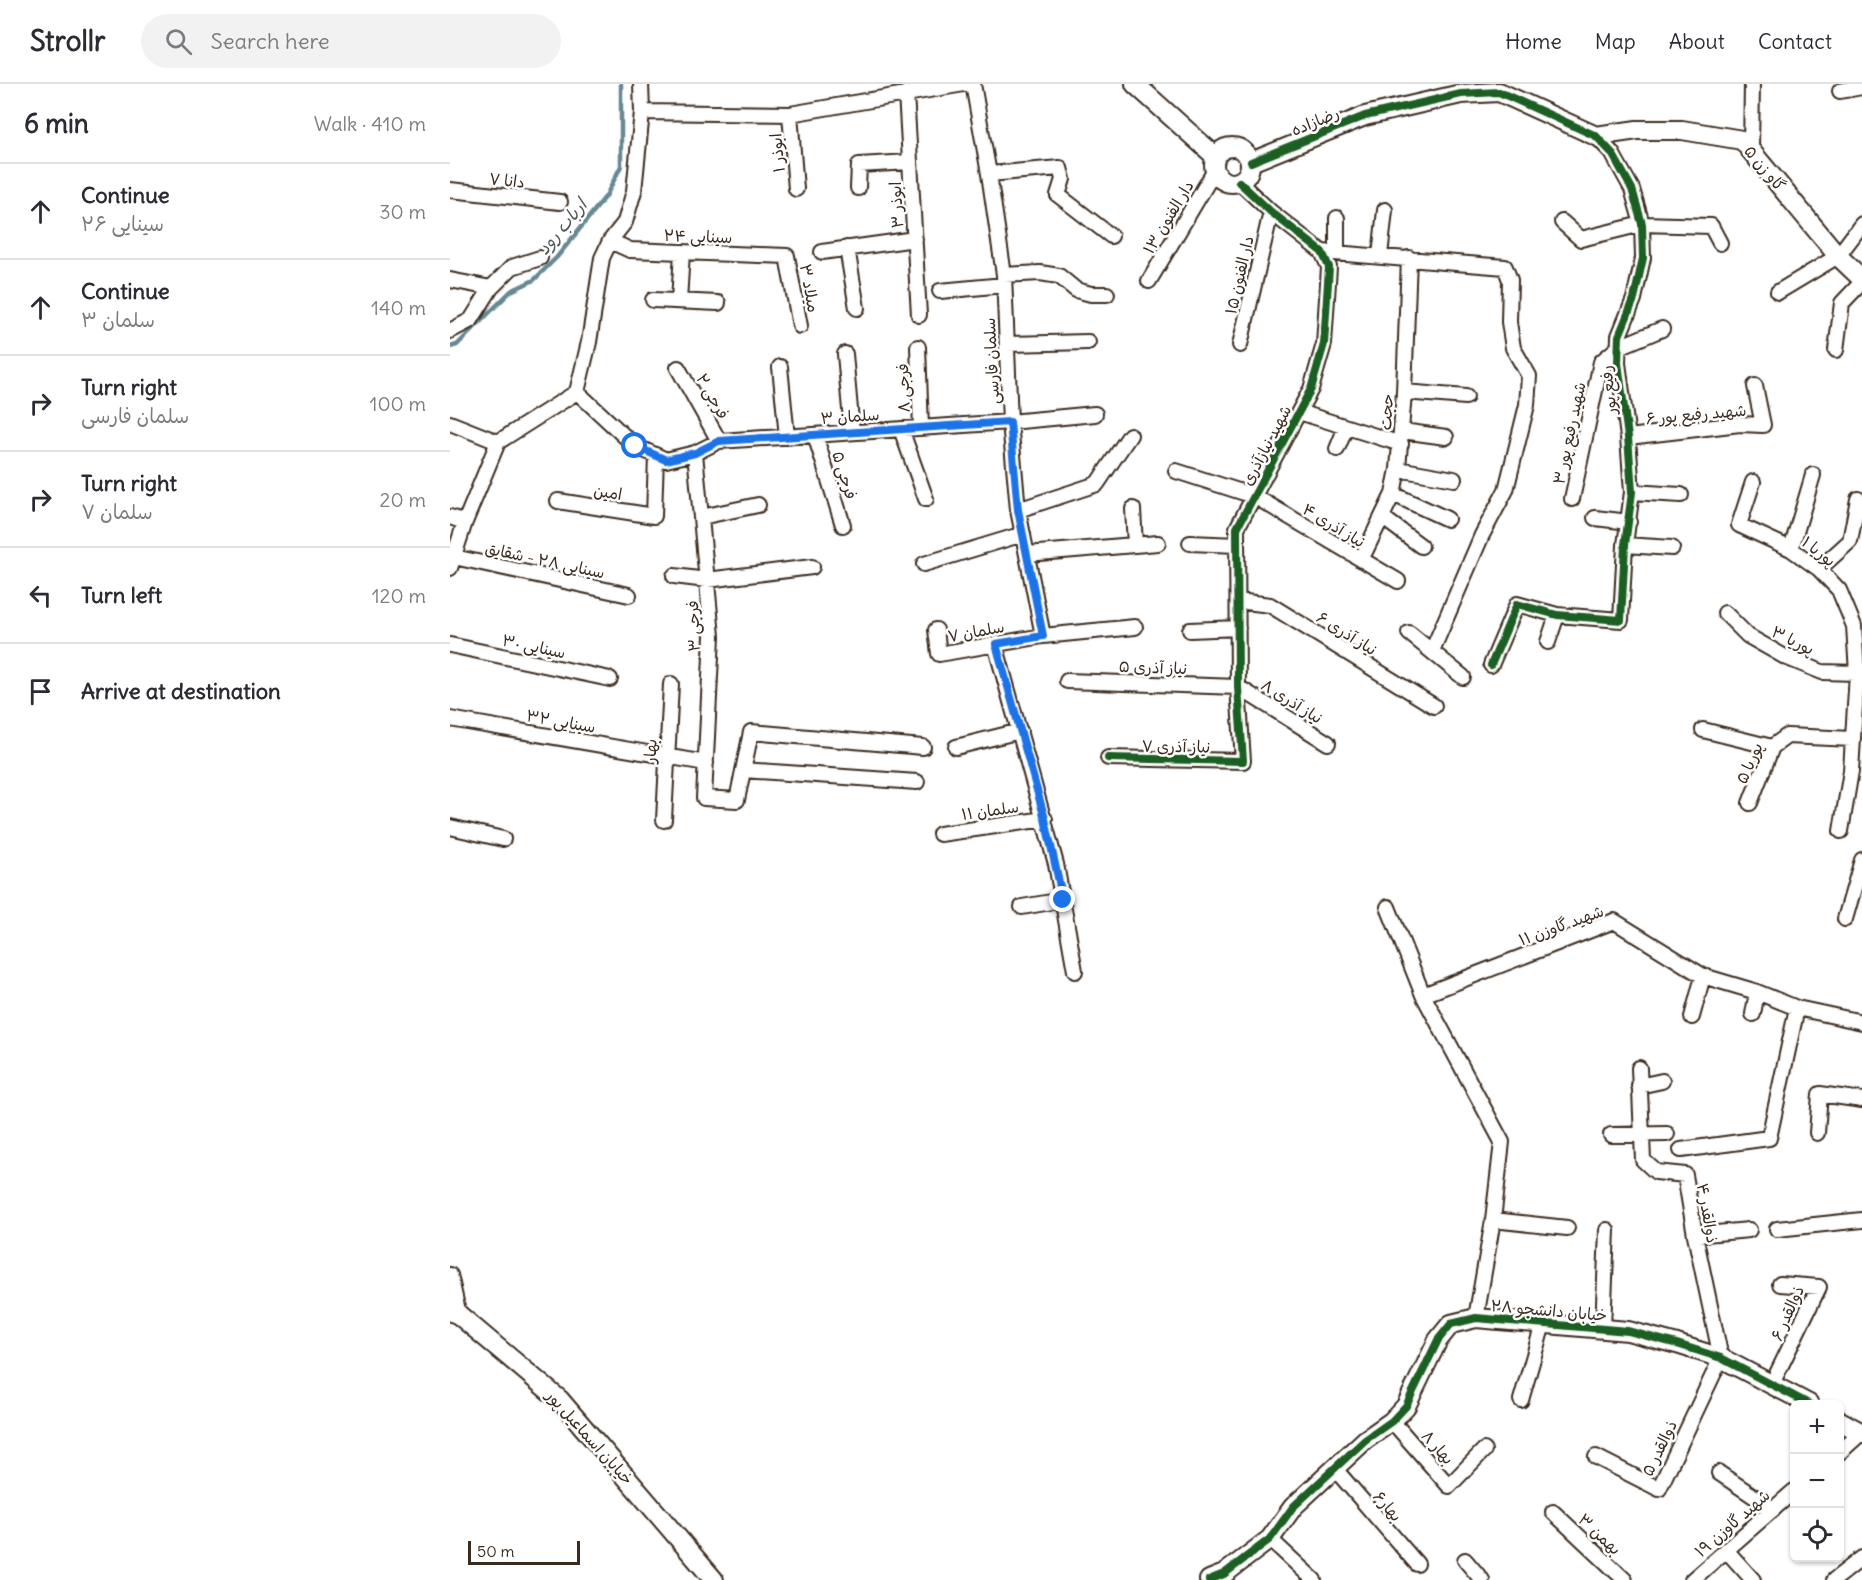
<!DOCTYPE html>
<meta charset="utf-8">
<style>
:root{--surface:#fff;--page:#f2f2f3;--text:#2b2b33;--muted:#7c7c81;--line:#e1e1e2}
body{margin:0;font-family:Delius,"Playpen Sans Arabic",sans-serif;background:var(--page);color:var(--text)}
.controls{position:absolute;right:18px;bottom:18px;display:grid;overflow:hidden;border-radius:9px;box-shadow:0 2px 4px #0004}
.controls button{width:54px;height:54px;display:grid;place-items:center;padding:0;border:0;border-bottom:2px solid var(--line);background:var(--surface);color:var(--text);font:30px sans-serif}
.scale{position:absolute;left:18px;bottom:15px;width:112px;box-sizing:border-box;padding-left:6px;border:3px solid #3b2a1e;border-top:0;font-size:16px;line-height:21px;white-space:nowrap;color:#3b2a1e;-webkit-text-stroke:4px #fff;paint-order:stroke}
.stop{position:absolute;width:18px;height:18px;margin:-14px;border:4px solid #1a73e8;border-radius:50%;background:#fff}
.stop.end{background:#1a73e8;border-color:#fff;box-shadow:0 2px 6px #0008}
.list{margin:0;padding:0;list-style:none}
h2{display:flex;justify-content:space-between;align-items:center;height:78px;margin:0;padding:0 24px;font-size:26px}
h2 small{font-size:20px;font-weight:400;color:var(--muted)}
.list li{display:grid;grid-template-columns:39px 1fr auto;gap:18px;align-items:center;box-sizing:border-box;height:96px;padding:0 24px;border-top:2px solid var(--line)}
.list b{display:block;font-size:22px;white-space:nowrap}
.list p{margin:0;font-size:20px;white-space:nowrap;color:var(--muted)}
.list em{font-size:20px;font-style:normal;color:var(--muted)}
.icon{flex:none;width:33px;height:33px;fill:none;stroke:currentColor;stroke-width:2;stroke-linecap:round;stroke-linejoin:round}
.map{position:relative;flex:none;width:1412px;height:1496px;overflow:hidden}
header{display:flex;align-items:center;gap:36px;box-sizing:border-box;height:84px;padding:0 30px;background:var(--surface);border-bottom:2px solid var(--line)}
header strong{font-size:28px}
nav{display:flex;gap:33px;margin-inline-start:auto;font-size:21px}
.search{width:420px;height:54px;background:var(--page);display:flex;align-items:center;gap:15px;box-sizing:border-box;padding:0 21px;border-radius:33px;color:var(--muted);font-size:22px}
main{display:flex}
aside{flex:1;background:var(--surface)}
.map>svg:first-child{display:block}
</style>
<header>
<strong>Strollr</strong>
<div class="search"><svg class="icon" aria-label="search" viewBox="0 0 24 24"><circle cx="10" cy="10" r="6"/><path d="M15 15l6 6"/></svg>Search here</div>
<nav><a>Home</a><a>Map</a><a>About</a><a>Contact</a></nav>
</header>
<main>
<aside>
<h2>6 min<small>Walk · 410 m</small></h2>
<ul class="list">
<li><svg class="icon" aria-label="ahead" viewBox="0 0 24 24"><path d="M12 20V5M6 11l6-6 6 6"/></svg><div><b>Continue</b><p>سینایی ۲۶</p></div><em>30 m</em></li>
<li><svg class="icon" aria-label="ahead" viewBox="0 0 24 24"><path d="M12 20V5M6 11l6-6 6 6"/></svg><div><b>Continue</b><p>سلمان ۳</p></div><em>140 m</em></li>
<li><svg class="icon" aria-label="right" viewBox="0 0 24 24"><path d="M7 20v-9h11M14 6l5 5-5 5"/></svg><div><b>Turn right</b><p>سلمان فارسی</p></div><em>100 m</em></li>
<li><svg class="icon" aria-label="right" viewBox="0 0 24 24"><path d="M7 20v-9h11M14 6l5 5-5 5"/></svg><div><b>Turn right</b><p>سلمان ۷</p></div><em>20 m</em></li>
<li><svg class="icon" aria-label="left" viewBox="0 0 24 24"><path d="M17 20v-9H6M10 6l-5 5 5 5"/></svg><div><b>Turn left</b></div><em>120 m</em></li>
<li><svg class="icon" aria-label="arrive" viewBox="0 0 24 24"><path d="M6 21V4h12l-3 4 3 4H6"/></svg><div><b>Arrive at destination</b></div></li>
</ul>
</aside>
<div class="map">
<svg width="1412" height="1496" viewBox="0 0 1412 1496">
<rect width="100%" height="100%" fill="#fff"/>
<filter id="ink" filterUnits="userSpaceOnUse"><feTurbulence type="fractalNoise" baseFrequency=".0167" numOctaves="2"/><feDisplacementMap in="SourceGraphic" scale="12" xChannelSelector="R" yChannelSelector="G"/><feConvolveMatrix kernelMatrix="1 2 1 2 8 2 1 2 1" color-interpolation-filters="sRGB"/></filter>
<g filter="url(#ink)">
<g fill="none" stroke-linecap="round" stroke-linejoin="round">
<!-- stream -->
<path stroke="#668994" stroke-width="4.5" d="M0 263 7 261 61 207 84 196 107 173 156 112 171 82V0"/>
<!-- street casing -->
<g stroke="#3b2a1e" stroke-width="18">
<path id="street" d="M523 0 539 90 554 191 560 338 568 426 593 552
M1390 7 1412 3
M456 9 469 231
M192 28 340 30 514 0
M340 30 346 105
M1301 66 1302 0
M539 90 610 84 613 95 608 111 661 152
M408 104 409 81 460 78
M0 106 110 118
M1112 138 1131 155 1192 140 1261 142 1270 159
M160 157 180 166 337 172 350 242
M397 164 407 224
M372 168 465 155
M872 168 1055 183 1060 196 1059 238 1063 264 1079 292 1077 321 1056 406 1032 451 982 567
M887 169V134
M930 172 935 126
M554 191 590 189 609 192 626 206 641 210H657
M0 196 41 204
M699 197 765 86
M490 207 554 201
M1328 208 1388 172 1412 140
M203 216 268 219
M229 217 232 168
M0 247 21 236 41 204 62 183 90 174
M557 260 638 258
M790 261 821 128
M468 263 471 344
M1386 266 1392 219 1412 198
M395 270 402 348
M330 283 337 353
M228 284 269 357
M127 308 185 362 216 376 245 369 269 357 560 338 645 330
M954 308 1016 313
M849 328 951 360
M0 339 48 358
M451 345 476 415
M952 347 996 353
M365 351 393 441
M1178 353 1290 340 1313 341 1305 302
M887 365 896 343
M245 369 262 552 254 714 287 716 301 648 473 663
M948 385 1004 395
M726 387 804 412 948 497
M1303 398 1289 441 1341 465 1369 485 1389 506 1404 542 1407 589 1401 687 1391 747
M1182 408 1231 411
M943 410 997 435
M1122 415 1151 278 1169 263 1212 245
M108 417 204 432 206 372
M683 425 685 461
M568 426 647 400 680 351
M0 433 15 438
M251 433 308 421
M932 433 971 462
M1145 434 1179 438
M740 459 787 461
M1175 461 1222 464
M1341 465 1363 391
M577 470 708 459
M4 473 179 511
M911 476 943 410 948 385 954 308 959 174
M474 480 573 450
M0 484 15 438 48 358 127 308 139 258 152 174 160 157 175 138 184 107 192 28 191 0
M1369 485 1400 457 1408 415
M224 492 257 496 362 483
M788 517 820 521 984 622
M1275 529 1298 552 1335 573 1372 588 1407 589 1412 586
M486 546 489 570 593 552 685 543
M740 546 788 544
M959 549 1013 593
M1098 558 1107 531
M545 560 606 780 625 887
M0 561 160 595
M1041 581 1067 520 1107 531 1171 536 1175 461 1182 408 1178 353 1168 279 1169 252 1184 215 1193 174 1192 140 1182 105 1162 69 1146 52
M617 597 788 603 878 659
M0 635 256 679
M1253 646 1322 663
M506 663 570 647
M658 674 793 677 788 603 787 444 861 305 874 260 879 183 872 168 821 128 789 98
M293 686 467 698
M1300 719 1322 663 1337 652 1402 655
M214 736 221 600
M0 743 53 755
M490 750 595 735
M572 823 613 816
M938 823 973 911 1164 837 1253 892 1307 908 1347 924 1412 938
M1395 835 1412 776
M973 911 1052 1058 1043 1136 1026 1234
M1303 930 1307 908
M1242 933 1253 892
M1189 1002 1212 997
M1367 1049 1370 1010 1412 1016
M1161 1051 1217 1050
M1231 1066 1319 1054 1347 924
M1043 1136 1117 1144
M1327 1145 1412 1136
M1245 1151 1299 1146
M0 1191 9 1231
M1153 1244 1157 1146
M1322 1300 1369 1203 1330 1200
M1071 1316 1093 1240
M942 1337 999 1402 1034 1366
M1390 1368 1411 1349
M1146 1373 1209 1405 1271 1274 1245 1151 1235 1091 1206 1088 1193 1076 1189 984
M885 1385 967 1480
M1269 1389 1323 1425
M1103 1428 1175 1496
M820 1455 864 1496
M1276 1466 1303 1496
M1015 1476 1032 1496
M1242 1496 1344 1407
M1384 1496 1412 1474"/>
</g>
<!-- secondary casing -->
<g stroke="#3b2a1e" stroke-width="22">
<path id="secondary" d="M685 0 766 73
M764 81a18 18 0 1 1 36 0a18 18 0 1 1-36 0Z
M801 78 915 32 1011 10 1049 8 1146 52 1187 46H1232L1292 56 1388 172 1412 195
M0 1227 9 1231 110 1316 264 1496
M1390 1337 1412 1349
M759 1496 774 1490 820 1455 843 1423 915 1356 942 1337 956 1322 988 1256 1001 1240 1026 1234 1178 1247 1227 1260 1271 1274 1359 1320"/>
</g>
<!-- street -->
<use href="#street" stroke="#fff" stroke-width="14"/>
<!-- secondary -->
<use href="#secondary" stroke="#fff" stroke-width="18"/>
<!-- cycleway casing -->
<g stroke="#fff" stroke-width="11">
<path id="cycleway" d="M801 78 915 32 1011 10 1049 8 1146 52 1162 69 1182 105 1192 140 1193 174 1184 215 1169 252 1168 279 1178 353 1182 408 1175 461 1171 536 1107 531 1067 520 1041 581
M658 674 793 677 788 603 787 444 861 305 874 260 879 183 872 168 821 128 789 98
M759 1496 774 1490 820 1455 843 1423 915 1356 942 1337 956 1322 988 1256 1001 1240 1026 1234 1178 1247 1227 1260 1271 1274 1359 1320"/>
</g>
<!-- cycleway -->
<use href="#cycleway" stroke="#1b5e20" stroke-width="8"/>
</g>
</g>
<g fill="none" stroke-linecap="round" stroke-linejoin="round" filter="url(#ink)">
<!-- route -->
<path stroke="#1a73e8" stroke-width="8" d="M185 362 216 376 245 369 269 357 560 338 568 426 593 552 546 560 595 735 613 816"/>
</g>
<g text-anchor="middle" stroke-width="5" stroke-linejoin="round" paint-order="stroke">
<!-- street labels -->
<g font-size="16" fill="#3b2a1e" stroke="#fff">
<text transform="translate(865 37) rotate(-22)" y="6">رضازاده</text>
<text transform="translate(327 69) rotate(-95)" y="6">ابوذر ۱</text>
<text transform="translate(1315 84) rotate(50)" y="6">گاو زن ۵</text>
<text transform="translate(57 96) rotate(6)" y="6">دانا ۷</text>
<text transform="translate(446 121) rotate(-93)" y="6">ابوذر ۳</text>
<text transform="translate(718 133) rotate(-59)" y="6">دار الفنون ۱۳</text>
<text transform="translate(248 152) rotate(2)" y="6">سینایی ۲۴</text>
<text transform="translate(789 191) rotate(-77)" y="6">دار الفنون ۱۵</text>
<text transform="translate(360 204) rotate(80)" y="6">میلاد ۳</text>
<text transform="translate(541 277) rotate(-93)" y="6">سلمان فارسی</text>
<text transform="translate(453 304) rotate(-92)" y="6">فرجی ۸</text>
<text transform="translate(1158 306) rotate(-96)" y="6">رفیع پور</text>
<text transform="translate(263 312) rotate(61)" y="6">فرجی ۲</text>
<text transform="translate(936 328) rotate(-87)" y="6">حجت</text>
<text transform="translate(1246 330) rotate(-5)" y="6">شهید رفیع پور ۶</text>
<text transform="translate(400 332) rotate(-4)" y="6">سلمان ۳</text>
<text transform="translate(1119 349) rotate(-78)" y="6">شهید رفیع پور ۳</text>
<text transform="translate(816 361) rotate(-62)" y="6">شهید نیازآذری</text>
<text transform="translate(395 391) rotate(73)" y="6">فرجی ۵</text>
<text transform="translate(158 408) rotate(9)" y="6">امین</text>
<text transform="translate(884 441) rotate(31)" y="6">نیاز آذری ۴</text>
<text transform="translate(1369 467) rotate(38)" y="6">پوریا ۱</text>
<text transform="translate(95 476) rotate(12)" y="6">سینایی ۲۸ - شقایق</text>
<text transform="translate(243 542) rotate(-92)" y="6">فرجی ۳</text>
<text transform="translate(526 547) rotate(-10)" y="6">سلمان ۷</text>
<text transform="translate(897 549) rotate(32)" y="6">نیاز آذری ۶</text>
<text transform="translate(1343 556) rotate(26)" y="6">پوریا ۳</text>
<text transform="translate(84 562) rotate(12)" y="6">سینایی ۳۰</text>
<text transform="translate(703 583) rotate(2)" y="6">نیاز آذری ۵</text>
<text transform="translate(842 617) rotate(32)" y="6">نیاز آذری ۸</text>
<text transform="translate(111 637) rotate(10)" y="6">سینایی ۳۲</text>
<text transform="translate(726 662) rotate(1)" y="6">نیاز آذری ۷</text>
<text transform="translate(200 667) rotate(-87)" y="6">بهار</text>
<text transform="translate(1299 679) rotate(-66)" y="6">پوریا ۵</text>
<text transform="translate(540 726) rotate(-8)" y="6">سلمان ۱۱</text>
<text transform="translate(1111 841) rotate(-20)" y="6">شهید گاوزن ۱۱</text>
<text transform="translate(1258 1129) rotate(80)" y="6">ذوالقدر ۴</text>
<text transform="translate(1099 1226) rotate(5)" y="6">خیابان دانشجو ۲۸</text>
<text transform="translate(1337 1229) rotate(-66)" y="6">ذوالقدر ۶</text>
<text transform="translate(140 1353) rotate(48)" y="6">خیابان اسماعیل پور</text>
<text transform="translate(988 1363) rotate(48)" y="6">بهار ۸</text>
<text transform="translate(1209 1364) rotate(-64)" y="6">ذوالقدر ۵</text>
<text transform="translate(938 1422) rotate(49)" y="6">بهار۶</text>
<text transform="translate(1282 1439) rotate(-41)" y="6">شهید گاوزن ۱۹</text>
<text transform="translate(1150 1450) rotate(43)" y="6">بهمن ۳</text>
</g>
<!-- water labels -->
<g font-size="18" font-style="italic" fill="#505a59" stroke="#fff">
<text transform="translate(112 143) rotate(-50)" y="6">ارباب رود</text>
</g>
</g>
</svg>
<div class="controls">
<button>+</button>
<button>−</button>
<button><svg class="icon" aria-label="locate" viewBox="0 0 24 24"><circle cx="12" cy="12" r="6"/><path d="M12 2v4M12 18v4M2 12h4M18 12h4"/></svg></button>
</div>
<div class="scale">50 m</div>
<div class="stop" style="left:185px;top:362px"></div>
<div class="stop end" style="left:613px;top:816px"></div>
</div>
</main>
